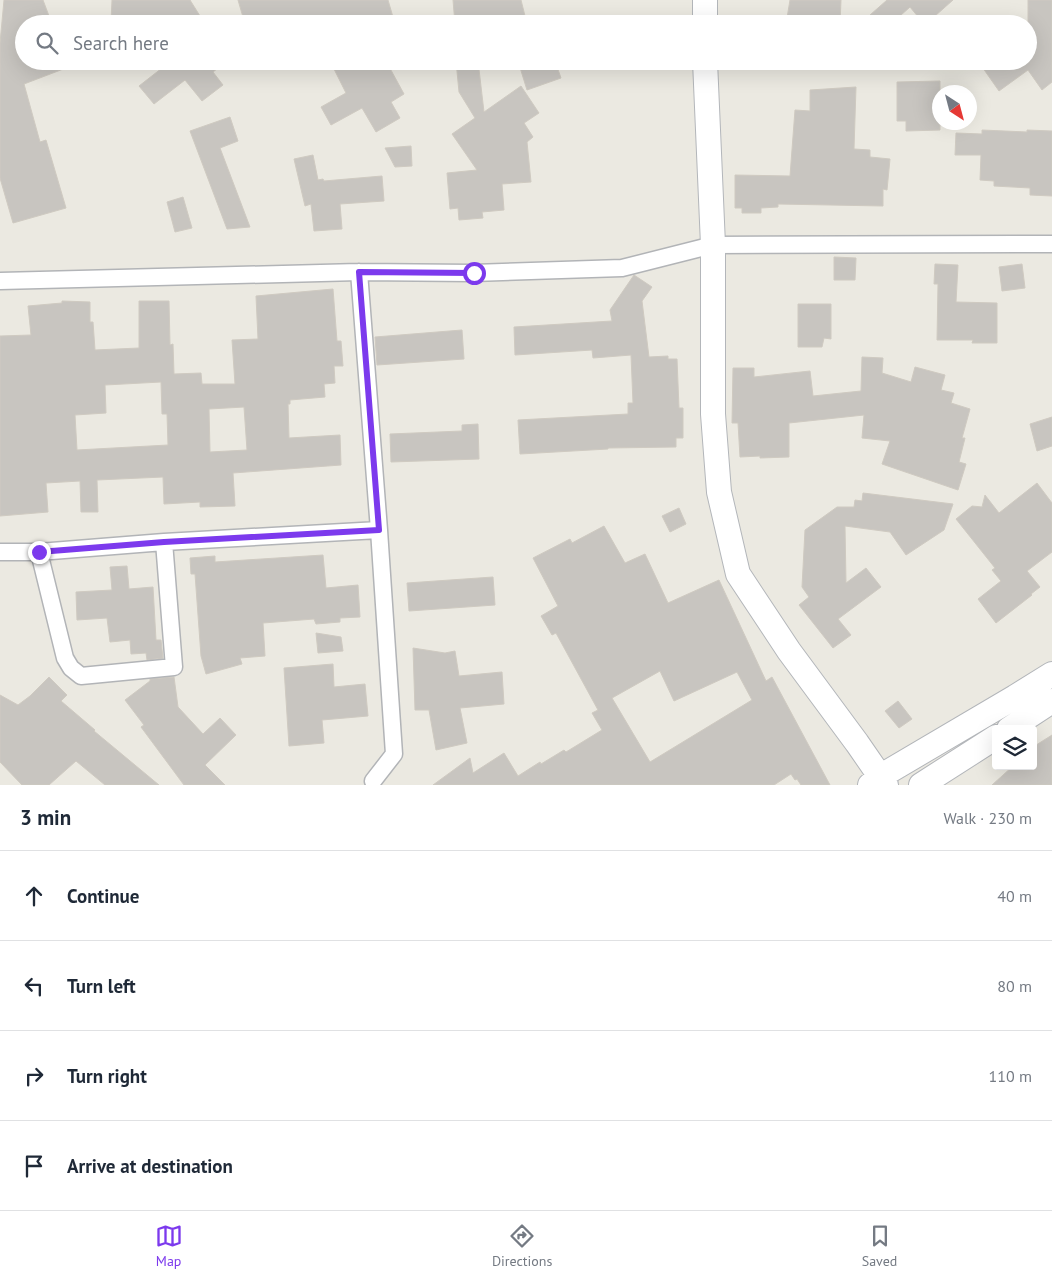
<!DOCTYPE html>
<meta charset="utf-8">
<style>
:root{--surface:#fff;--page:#f6f6f7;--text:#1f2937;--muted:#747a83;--line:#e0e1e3;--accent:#7c3aed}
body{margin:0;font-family:"PT Sans",sans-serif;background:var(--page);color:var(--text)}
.controls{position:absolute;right:15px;bottom:15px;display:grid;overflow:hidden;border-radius:5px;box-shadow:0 5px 20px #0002}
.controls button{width:45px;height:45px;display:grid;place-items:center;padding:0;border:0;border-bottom:1px solid var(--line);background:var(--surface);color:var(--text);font:25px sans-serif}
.compass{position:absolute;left:932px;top:85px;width:45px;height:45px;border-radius:50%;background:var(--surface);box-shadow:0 5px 20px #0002;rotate:144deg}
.stop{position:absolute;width:15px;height:15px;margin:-11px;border:4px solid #7c3aed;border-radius:50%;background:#fff}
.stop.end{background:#7c3aed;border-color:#fff;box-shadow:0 1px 5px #0008}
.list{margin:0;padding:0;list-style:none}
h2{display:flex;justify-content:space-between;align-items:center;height:65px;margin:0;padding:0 20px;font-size:21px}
h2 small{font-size:16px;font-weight:400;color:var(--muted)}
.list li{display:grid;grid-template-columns:32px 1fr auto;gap:15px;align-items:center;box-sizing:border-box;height:90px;padding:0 20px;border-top:1px solid var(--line)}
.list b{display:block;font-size:19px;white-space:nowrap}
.list em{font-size:16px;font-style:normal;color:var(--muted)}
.icon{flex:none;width:28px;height:28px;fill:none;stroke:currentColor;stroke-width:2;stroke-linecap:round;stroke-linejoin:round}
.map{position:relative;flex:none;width:1052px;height:785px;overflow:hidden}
.search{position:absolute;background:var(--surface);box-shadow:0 5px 20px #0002;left:15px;right:15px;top:15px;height:55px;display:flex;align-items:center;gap:12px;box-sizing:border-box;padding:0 18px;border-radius:28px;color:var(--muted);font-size:19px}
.sheet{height:425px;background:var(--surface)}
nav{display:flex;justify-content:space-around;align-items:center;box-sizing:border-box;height:70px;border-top:1px solid var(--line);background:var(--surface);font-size:14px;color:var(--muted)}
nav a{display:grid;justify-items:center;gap:2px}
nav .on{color:var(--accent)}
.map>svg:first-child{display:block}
</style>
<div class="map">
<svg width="1052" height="785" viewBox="0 0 1052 785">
<rect width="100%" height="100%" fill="#ebe9e1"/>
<!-- building -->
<path fill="#c8c5c0" stroke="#cfcac1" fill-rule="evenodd" d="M4 0H43L52 24H24V61H79V63L24 84 40 142 46 140 66 208 13 223 0 178V43Z
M112 0H190L200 16 188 24 111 22Z
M238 0H388L395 24H245Z
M453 0H521L527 24H455Z
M790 0H841L840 24H786Z
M887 0H953L926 24H924L910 7 891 24H878L870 15Z
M1028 0H1052V82L1042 90 1028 70 999 91 978 61H1028Z
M171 61H227L213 72 223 85 202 101 185 80 154 104 139 86Z
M330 61H386L404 94 391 102 400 118 376 132 362 108 331 125 321 107 346 93Z
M456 61H478L484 112 521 86 539 113 524 123 533 137 527 142 531 182 502 184 504 210 482 212 483 218 459 220 458 208 450 209 447 173 477 170 452 134 475 118 459 92Z
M518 61H555L561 78 527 90Z
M940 81V130L906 131V121H897V82Z
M856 87 854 149 870 150V157L890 159 887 190 883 189V206L778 204V207L761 208V213H742V208H735V175L790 176 795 110 810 111V90Z
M230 117 238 141 220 148 250 227 227 229 190 131Z
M982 130 1027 132V130L1052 131V196L1030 195V188L994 186V181L980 180 981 155H955L956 133 982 134Z
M411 146 412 166 395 167 385 148Z
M313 155 318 180 323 179 324 181 382 176 384 201 340 204 342 229 314 231 311 204 305 206 294 159Z
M183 197 192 228 175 232 167 202Z
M834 257 856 258 855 280H834Z
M935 264 958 265 956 302 997 303V343H972L973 340H937L938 284H934Z
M1022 264 1025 288 1002 291 999 267Z
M634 275 652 287 642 301 649 357 668 356V359H677L679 408H683V438H676V447L608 448V449L520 454 518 420 628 414V403H633L631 355 593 358 592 350 515 355 514 327 612 321 610 310Z
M333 289 337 341H341L343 366H334L335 383 324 384 325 397 290 400V404H288L289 438 340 435 341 465 233 473 235 506 200 507V502L164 504 163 477 97 480 98 512H81L80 481 46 483 48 512 0 516V336L31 335 28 306 62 303V301L90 302V322H93L95 350 139 348V301H169L170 345 173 344 174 374 201 373 202 384H235L232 340 258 339 256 296ZM161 382 162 414H167L168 445 77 450 75 415 106 413 105 385ZM244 407 247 450 210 452 209 409Z
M798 304H831V339L824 338 822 347H798Z
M462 330 464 359 377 365 375 337Z
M862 357 883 358 882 373 911 382 915 367 945 375 941 390 954 393 951 403 970 409 962 438H965L959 462 966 464 958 490 882 464 890 441 862 438 864 415 789 423V457L760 458V456L740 457 738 423H732L733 368H754V377L810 371 813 396 861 391Z
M1052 417V446L1037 451 1030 424Z
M478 424 479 459 391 462 390 434 462 431V425Z
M1037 483 1052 503V552L1027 571 1040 587 1031 594 1032 595 996 623 978 599 1001 581 992 570 995 568 956 519 972 506 982 507 985 495 999 513Z
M863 493 953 504 944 530 906 555 890 532 845 526 846 583 866 568 881 587 838 619 851 635 833 648 799 605 809 597 802 587 805 530 837 507H854L855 500 862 501Z
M679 508 686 524 670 532 662 516Z
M604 526 625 563 645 554 668 603 719 580 766 681 772 677 830 785H801L797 779 795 780 791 774 774 785H433L470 758 473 773 504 753 518 776 540 762 541 764 564 750 566 752 602 730 592 713 598 710 556 633 552 635 541 616 558 606 533 558 570 539 572 543ZM660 671 674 701 737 672 752 700 650 762 612 698Z
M323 555 326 588 358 585 360 617 340 618V622L316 624 314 619 263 623 265 656 240 658 242 664 206 674 201 656 195 574H191L190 558 215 556V562Z
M127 566 129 589 153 587 156 640H161L163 658 147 660 146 653 131 654 130 640 110 642 107 618 77 620 76 592 112 590 110 567Z
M493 577 495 605 409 611 407 583Z
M316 633 341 637 343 651 318 653Z
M413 648 445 653 455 651 459 676 502 672 504 704 460 708 467 743 436 750 429 710H415Z
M333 664 334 687 365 684 368 716 322 720 324 743 289 746 284 668Z
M49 677 67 695 61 701 95 730 94 731 159 785H105L76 761 49 785H22L0 762V695L18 705 30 696Z
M174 677 178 707 203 734 220 718 236 735 205 765 225 785H184L141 727 144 725 125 700 150 681V679Z
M898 701 912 719 899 728 885 711Z
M1052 735V785H992L1013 766H1033V747Z"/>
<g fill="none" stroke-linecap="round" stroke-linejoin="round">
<!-- street casing -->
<g stroke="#b2b4b7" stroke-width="19">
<path id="street" d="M359 272 379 530 394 754 373 781
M0 281 359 272 473 273 622 268 713 245 1052 244
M0 552H39L164 542 379 530
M39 552 65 658 71 668 81 676 174 667 164 542"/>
</g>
<!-- secondary casing -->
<g stroke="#b3b6ba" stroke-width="26">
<path id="secondary" d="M705 0V24
M705 61 713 245V414L719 492 738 574 789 651 857 743 886 785
M1009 729 1052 701
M870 785 881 776 1015 697 1052 674
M921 785 996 737"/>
</g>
<!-- street -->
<use href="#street" stroke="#fff" stroke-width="16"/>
<!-- secondary -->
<use href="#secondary" stroke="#fff" stroke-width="24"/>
</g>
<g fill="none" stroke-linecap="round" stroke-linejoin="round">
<!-- route -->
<path stroke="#7c3aed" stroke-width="6" d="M39 552 164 542 379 530 359 272 474 273"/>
</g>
</svg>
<div class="controls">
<button><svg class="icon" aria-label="layers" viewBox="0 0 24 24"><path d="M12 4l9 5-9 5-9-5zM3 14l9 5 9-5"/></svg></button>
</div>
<svg class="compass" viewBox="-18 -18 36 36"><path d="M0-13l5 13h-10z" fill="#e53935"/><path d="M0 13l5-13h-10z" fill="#747a83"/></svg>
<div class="stop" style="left:474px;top:273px"></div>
<div class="stop end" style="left:39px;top:552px"></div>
<div class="search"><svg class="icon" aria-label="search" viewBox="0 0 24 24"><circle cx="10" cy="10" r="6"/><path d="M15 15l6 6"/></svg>Search here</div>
</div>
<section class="sheet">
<h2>3 min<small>Walk · 230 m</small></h2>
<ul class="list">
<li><svg class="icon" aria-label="ahead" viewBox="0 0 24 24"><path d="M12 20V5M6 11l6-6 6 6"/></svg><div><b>Continue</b></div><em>40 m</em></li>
<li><svg class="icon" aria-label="left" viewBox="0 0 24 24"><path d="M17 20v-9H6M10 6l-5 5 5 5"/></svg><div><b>Turn left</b></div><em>80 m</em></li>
<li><svg class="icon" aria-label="right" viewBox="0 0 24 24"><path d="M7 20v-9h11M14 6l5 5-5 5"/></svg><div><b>Turn right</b></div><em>110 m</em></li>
<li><svg class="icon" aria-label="arrive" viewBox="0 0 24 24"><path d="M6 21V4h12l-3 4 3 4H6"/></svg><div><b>Arrive at destination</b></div></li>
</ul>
</section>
<nav>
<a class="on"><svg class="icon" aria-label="map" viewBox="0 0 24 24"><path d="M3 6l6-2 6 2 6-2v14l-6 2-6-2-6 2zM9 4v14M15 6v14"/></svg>Map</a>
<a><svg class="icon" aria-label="directions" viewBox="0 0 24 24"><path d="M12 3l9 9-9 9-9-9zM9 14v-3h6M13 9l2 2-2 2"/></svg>Directions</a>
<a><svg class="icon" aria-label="saved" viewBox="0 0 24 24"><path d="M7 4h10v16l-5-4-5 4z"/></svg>Saved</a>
</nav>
